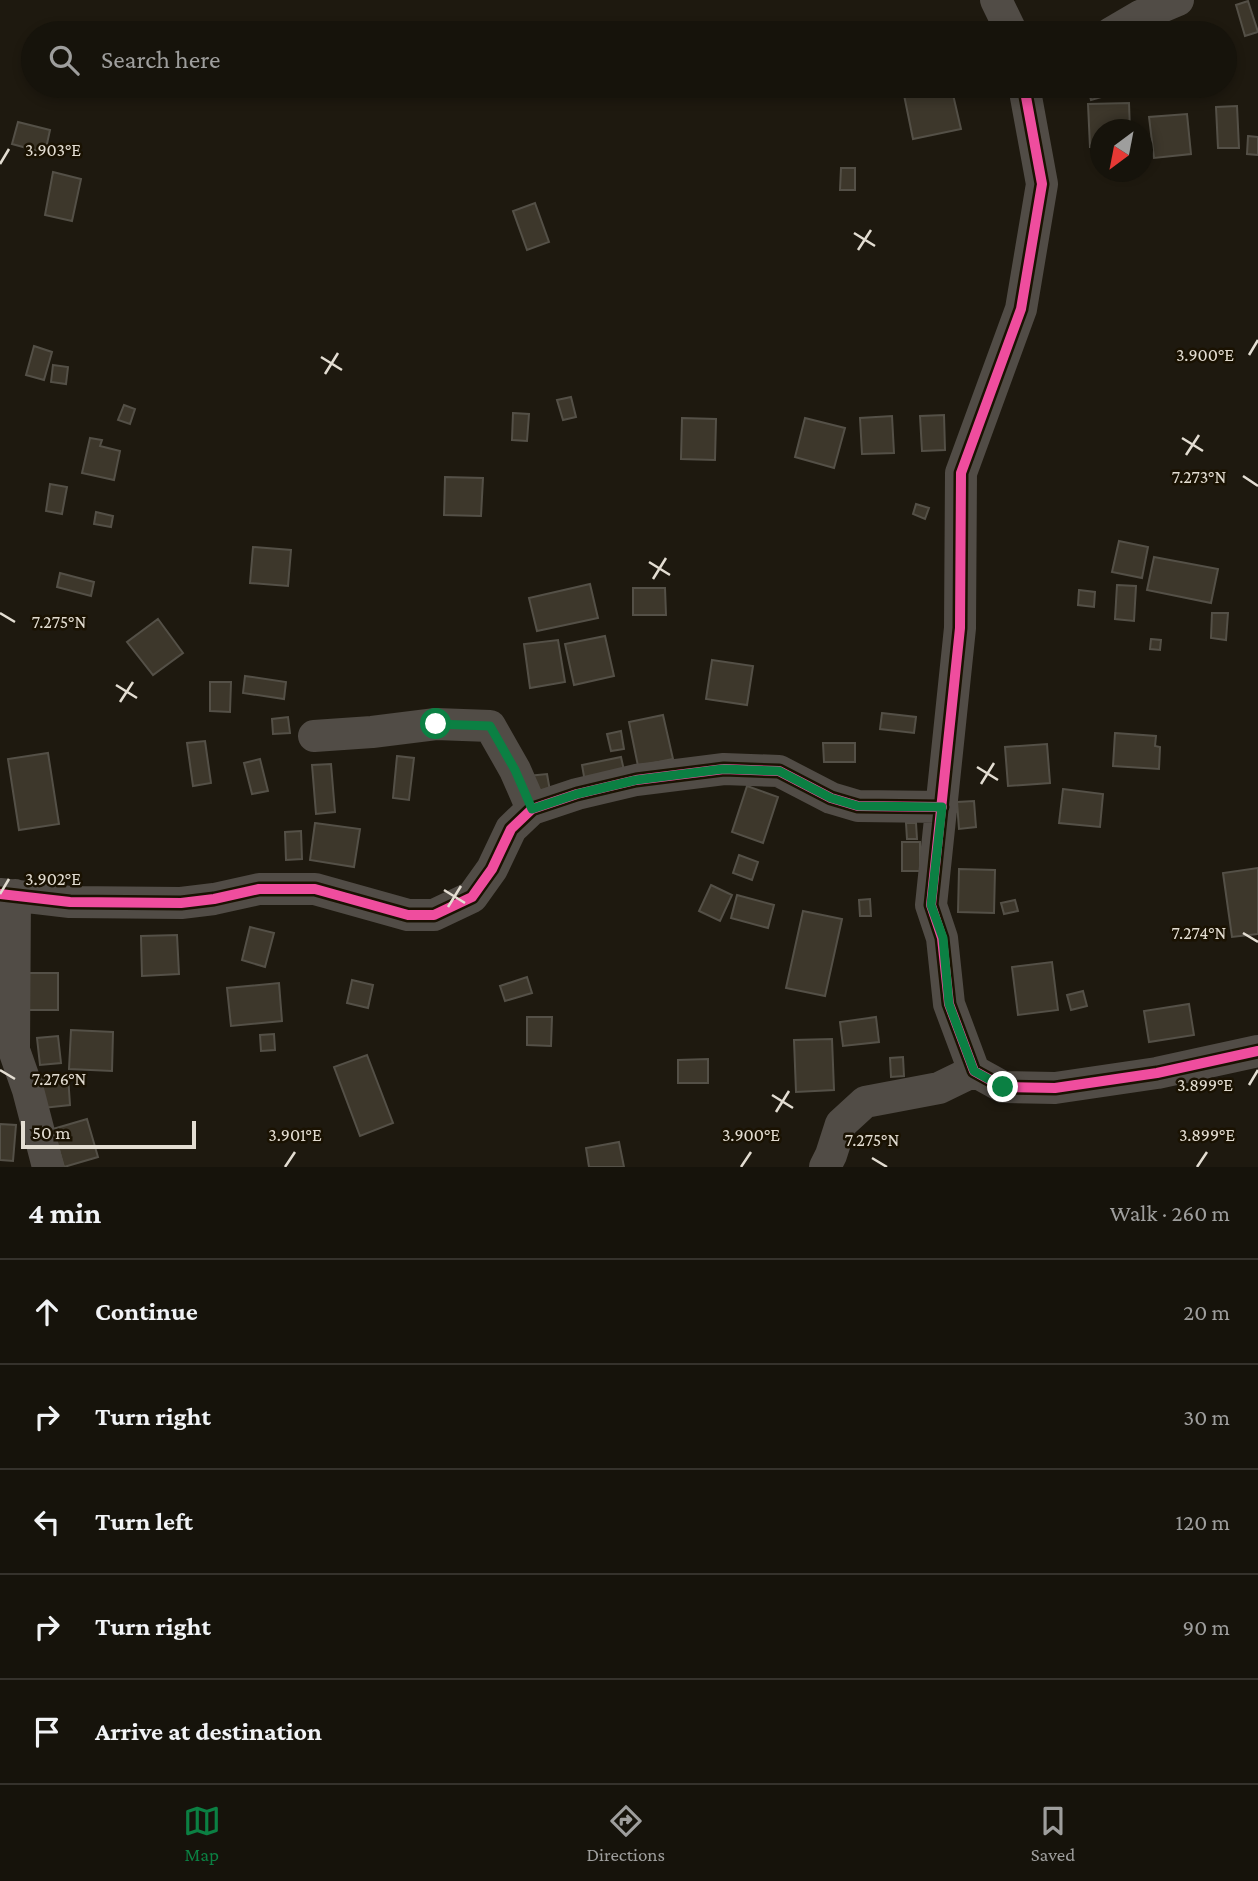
<!DOCTYPE html>
<meta charset="utf-8">
<style>
:root{--surface:#16130b;--page:#1f1c14;--text:#f1f3f6;--muted:#9e9e9d;--line:#35322c;--accent:#0b8043}
body{margin:0;font-family:"Crimson Pro",serif;background:var(--page);color:var(--text)}
.compass{position:absolute;left:1090px;top:119px;width:63px;height:63px;border-radius:50%;background:var(--surface);box-shadow:0 4px 10px #0003;rotate:212deg}
.scale{position:absolute;left:21px;bottom:18px;width:175px;box-sizing:border-box;padding-left:7px;border:4px solid #e3ddd2;border-top:0;font-size:19px;line-height:24px;white-space:nowrap;color:#e3ddd2;-webkit-text-stroke:5px #1a1202;paint-order:stroke}
.stop{position:absolute;width:21px;height:21px;margin:-16px;border:5px solid #0b8043;border-radius:50%;background:#fff}
.stop.end{background:#0b8043;border-color:#fff;box-shadow:0 2px 7px #0008}
.list{margin:0;padding:0;list-style:none}
h2{display:flex;justify-content:space-between;align-items:center;height:91px;margin:0;padding:0 28px;font-size:30px}
h2 small{font-size:23px;font-weight:400;color:var(--muted)}
.list li{display:grid;grid-template-columns:46px 1fr auto;gap:21px;align-items:center;box-sizing:border-box;height:105px;padding:0 28px;border-top:2px solid var(--line)}
.list b{display:block;font-size:26px;white-space:nowrap}
.list em{font-size:23px;font-style:normal;color:var(--muted)}
.icon{flex:none;width:38px;height:38px;fill:none;stroke:currentColor;stroke-width:2;stroke-linecap:round;stroke-linejoin:round}
.map{position:relative;flex:none;width:1258px;height:1167px;overflow:hidden}
.search{position:absolute;background:var(--surface);box-shadow:0 4px 10px #0003;left:21px;right:21px;top:21px;height:77px;display:flex;align-items:center;gap:18px;box-sizing:border-box;padding:0 24px;border-radius:38px;color:var(--muted);font-size:26px}
.sheet{height:616px;background:var(--surface)}
nav{display:flex;justify-content:space-around;align-items:center;box-sizing:border-box;height:98px;border-top:2px solid var(--line);background:var(--surface);font-size:19px;color:var(--muted)}
nav a{display:grid;justify-items:center;gap:4px}
nav .on{color:var(--accent)}
.map>svg:first-child{display:block}
</style>
<div class="map">
<svg width="1258" height="1167" viewBox="0 0 1258 1167">
<rect width="100%" height="100%" fill="#1e190f"/>
<!-- building -->
<path fill="#3d372b" stroke="#545047" stroke-width="2" d="M1248 1 1258 32 1245 36 1236 5Z
M951 86 961 129 913 139 904 95Z
M1087 86H1136V87L1091 100Z
M1129 103 1130 130H1100V147H1090L1088 104Z
M1237 106 1239 148H1218L1216 107Z
M1187 114 1191 154 1154 158 1149 117Z
M18 122 50 130 45 153 12 144Z
M1248 136 1258 137V155L1247 154Z
M841 168H855V190H840Z
M53 172 81 179 72 221 45 215Z
M535 203 549 242 527 250 513 211Z
M34 346 52 352 44 380 26 375Z
M53 365 68 367 66 384 51 382Z
M571 397 576 417 563 420 557 400Z
M124 405 135 409 130 424 118 420Z
M513 413 529 414 527 441 512 440Z
M944 415 945 450 922 451 920 416Z
M892 416 894 453 862 454 860 418Z
M682 418 716 419 715 460 681 459Z
M805 418 845 428 834 468 795 457Z
M90 438 102 440 100 446 120 451 114 480 82 473Z
M445 477 483 478 481 516 444 515Z
M50 484 67 487 62 514 46 511Z
M916 504 929 508 925 519 913 514Z
M96 512 113 516 111 527 94 524Z
M1119 541 1148 547 1142 578 1112 572Z
M253 547 291 550 288 586 250 583Z
M1154 557 1218 569 1211 603 1147 590Z
M60 573 94 582 91 596 57 587Z
M590 584 598 618 537 631 529 598Z
M1117 585 1136 586 1134 621 1115 619Z
M633 588H665L666 615H633Z
M1079 590 1095 592 1094 607 1078 605Z
M1212 613H1228L1226 640 1211 638Z
M158 619 183 653 153 675 127 642Z
M605 636 614 676 574 685 565 644Z
M1151 639 1161 640 1160 650 1150 649Z
M558 640 565 682 530 688 524 644Z
M712 660 753 666 747 705 706 699Z
M245 676 286 682 284 699 243 693Z
M210 682H231L230 712 210 711Z
M882 713 916 717 914 733 880 729Z
M663 715 673 759 638 766 629 722Z
M288 717 290 733 273 734 272 719Z
M621 731 624 749 611 751 607 734Z
M1115 733 1156 736 1155 746 1160 747 1159 769 1113 766Z
M205 741 211 783 193 786 187 743Z
M823 743H855V762H824Z
M1047 744 1050 783 1008 786 1005 747Z
M48 753 59 824 19 830 8 759Z
M397 756 414 758 409 800 393 798Z
M621 757 625 775 585 782 582 765Z
M260 759 268 791 252 794 244 763Z
M331 764 335 812 316 814 312 765Z
M547 774 550 791 530 794 528 776Z
M747 786 778 797 763 843 732 832Z
M1063 789 1103 794 1100 827 1059 823Z
M974 801 976 827 959 829 957 802Z
M315 823 360 829 354 867 310 860Z
M906 823H916L917 839H907Z
M301 831 302 859 286 860 285 832Z
M902 842H920V871H902Z
M739 855 758 862 752 880 733 873Z
M1258 868V934L1232 937 1223 873Z
M959 869 995 870 994 913 958 912Z
M711 885 732 895 720 921 699 911Z
M737 895 774 905 768 928 731 918Z
M870 899 871 916H860L859 900Z
M1015 900 1018 911 1004 914 1001 903Z
M803 911 842 919 825 996 786 988Z
M250 927 274 933 265 967 242 960Z
M177 935 179 974 142 976 141 936Z
M1052 962 1058 1010 1018 1015 1012 967Z
M21 973H58V1010H21Z
M527 977 532 993 505 1001 500 986Z
M352 980 373 985 368 1008 347 1003Z
M279 983 282 1021 231 1026 227 988Z
M1083 991 1087 1006 1071 1010 1067 995Z
M1189 1004 1194 1035 1149 1042 1144 1011Z
M527 1017H552L551 1046 527 1045Z
M876 1017 879 1042 843 1046 840 1022Z
M71 1030 113 1032 112 1071 69 1069Z
M274 1034 275 1050 261 1051 260 1035Z
M58 1036 61 1063 40 1065 37 1038Z
M832 1039 834 1090 796 1092 794 1040Z
M367 1055 393 1123 360 1136 334 1067Z
M903 1057 904 1076 891 1077 890 1058Z
M708 1059V1083H678V1060Z
M68 1075 70 1105 43 1108 40 1076Z
M87 1119 98 1157 64 1167 53 1129Z
M0 1124 16 1125 13 1161 0 1160Z
M619 1142 624 1167H589L586 1148Z"/>
<g fill="none" stroke-linecap="round" stroke-linejoin="round">
<!-- minor -->
<path stroke="#514c46" stroke-width="32" d="M996 0 1012 33
M1111 33 1140 16 1178 0
M1024 86 1042 184 1021 309 961 473 960 628 931 905 942 938 949 1004 974 1071 1003 1087 1055 1088 1157 1073 1258 1051
M314 736 372 732 436 724 490 726 515 770 532 809
M0 894 70 902 181 903 214 899 259 889H315L408 915H434L472 897 492 869 511 829 532 809 577 794 636 780 724 769 779 771 831 798 858 806 942 807
M15 895 14 1050 28 1090 48 1167
M825 1167 831 1155 841 1124 865 1102 939 1088 974 1071"/>
<!-- cycleway casing -->
<g stroke="#1a1202" stroke-width="15">
<path id="cycleway" d="M1024 86 1042 184 1021 309 961 473 960 628 931 905 942 938 949 1004 974 1071 1003 1087 1055 1088 1157 1073 1258 1051
M0 894 70 902 181 903 214 899 259 889H315L408 915H434L472 897 492 869 511 829 532 809 577 794 636 780 724 769 779 771 831 798 858 806 942 807"/>
</g>
<!-- cycleway -->
<use href="#cycleway" stroke="#ef4d9e" stroke-width="10"/>
</g>
<g fill="none" stroke-linecap="round" stroke-linejoin="round">
<!-- route -->
<path stroke="#0b8043" stroke-width="9" d="M436 724 490 726 515 770 532 809 577 794 636 780 723 769 779 771 831 798 858 806 942 807 931 905 943 938 949 1004 974 1071 1003 1087"/>
</g>
<!-- ticks -->
<path fill="none" stroke="#e3ddd2" stroke-width="2.5" d="M0 164 9 149M854 233 875 246M858 250 871 230M1249 355 1258 340M321 357 342 370M325 374 338 353M1182 438 1203 451M1186 455 1199 435M1243 476 1258 486M649 562 670 575M653 579 666 558M0 613 15 622M116 685 137 698M120 702 133 682M977 767 998 780M981 784 994 763M444 890 465 903M0 894 9 879M448 907 461 886M1243 933 1258 942M0 1070 15 1079M1249 1085 1258 1070M772 1095 793 1108M776 1112 789 1091M872 1158 887 1167M285 1167 295 1152M741 1167 751 1152M1197 1167 1207 1152"/>
<g font-size="18" text-anchor="middle" fill="#e3ddd2" stroke="#1a1202" stroke-width="5" stroke-linejoin="round" paint-order="stroke">
<text x="53" y="156">3.903°E</text>
<text x="1205" y="361">3.900°E</text>
<text x="1199" y="483">7.273°N</text>
<text x="59" y="628">7.275°N</text>
<text x="53" y="885">3.902°E</text>
<text x="1199" y="939">7.274°N</text>
<text x="59" y="1085">7.276°N</text>
<text x="1205" y="1091">3.899°E</text>
<text x="295" y="1141">3.901°E</text>
<text x="751" y="1141">3.900°E</text>
<text x="1207" y="1141">3.899°E</text>
<text x="872" y="1146">7.275°N</text>
</g>
</svg>
<svg class="compass" viewBox="-18 -18 36 36"><path d="M0-13l5 13h-10z" fill="#e53935"/><path d="M0 13l5-13h-10z" fill="#9e9e9d"/></svg>
<div class="scale">50 m</div>
<div class="stop" style="left:436px;top:724px"></div>
<div class="stop end" style="left:1003px;top:1087px"></div>
<div class="search"><svg class="icon" aria-label="search" viewBox="0 0 24 24"><circle cx="10" cy="10" r="6"/><path d="M15 15l6 6"/></svg>Search here</div>
</div>
<section class="sheet">
<h2>4 min<small>Walk · 260 m</small></h2>
<ul class="list">
<li><svg class="icon" aria-label="ahead" viewBox="0 0 24 24"><path d="M12 20V5M6 11l6-6 6 6"/></svg><div><b>Continue</b></div><em>20 m</em></li>
<li><svg class="icon" aria-label="right" viewBox="0 0 24 24"><path d="M7 20v-9h11M14 6l5 5-5 5"/></svg><div><b>Turn right</b></div><em>30 m</em></li>
<li><svg class="icon" aria-label="left" viewBox="0 0 24 24"><path d="M17 20v-9H6M10 6l-5 5 5 5"/></svg><div><b>Turn left</b></div><em>120 m</em></li>
<li><svg class="icon" aria-label="right" viewBox="0 0 24 24"><path d="M7 20v-9h11M14 6l5 5-5 5"/></svg><div><b>Turn right</b></div><em>90 m</em></li>
<li><svg class="icon" aria-label="arrive" viewBox="0 0 24 24"><path d="M6 21V4h12l-3 4 3 4H6"/></svg><div><b>Arrive at destination</b></div></li>
</ul>
</section>
<nav>
<a class="on"><svg class="icon" aria-label="map" viewBox="0 0 24 24"><path d="M3 6l6-2 6 2 6-2v14l-6 2-6-2-6 2zM9 4v14M15 6v14"/></svg>Map</a>
<a><svg class="icon" aria-label="directions" viewBox="0 0 24 24"><path d="M12 3l9 9-9 9-9-9zM9 14v-3h6M13 9l2 2-2 2"/></svg>Directions</a>
<a><svg class="icon" aria-label="saved" viewBox="0 0 24 24"><path d="M7 4h10v16l-5-4-5 4z"/></svg>Saved</a>
</nav>
